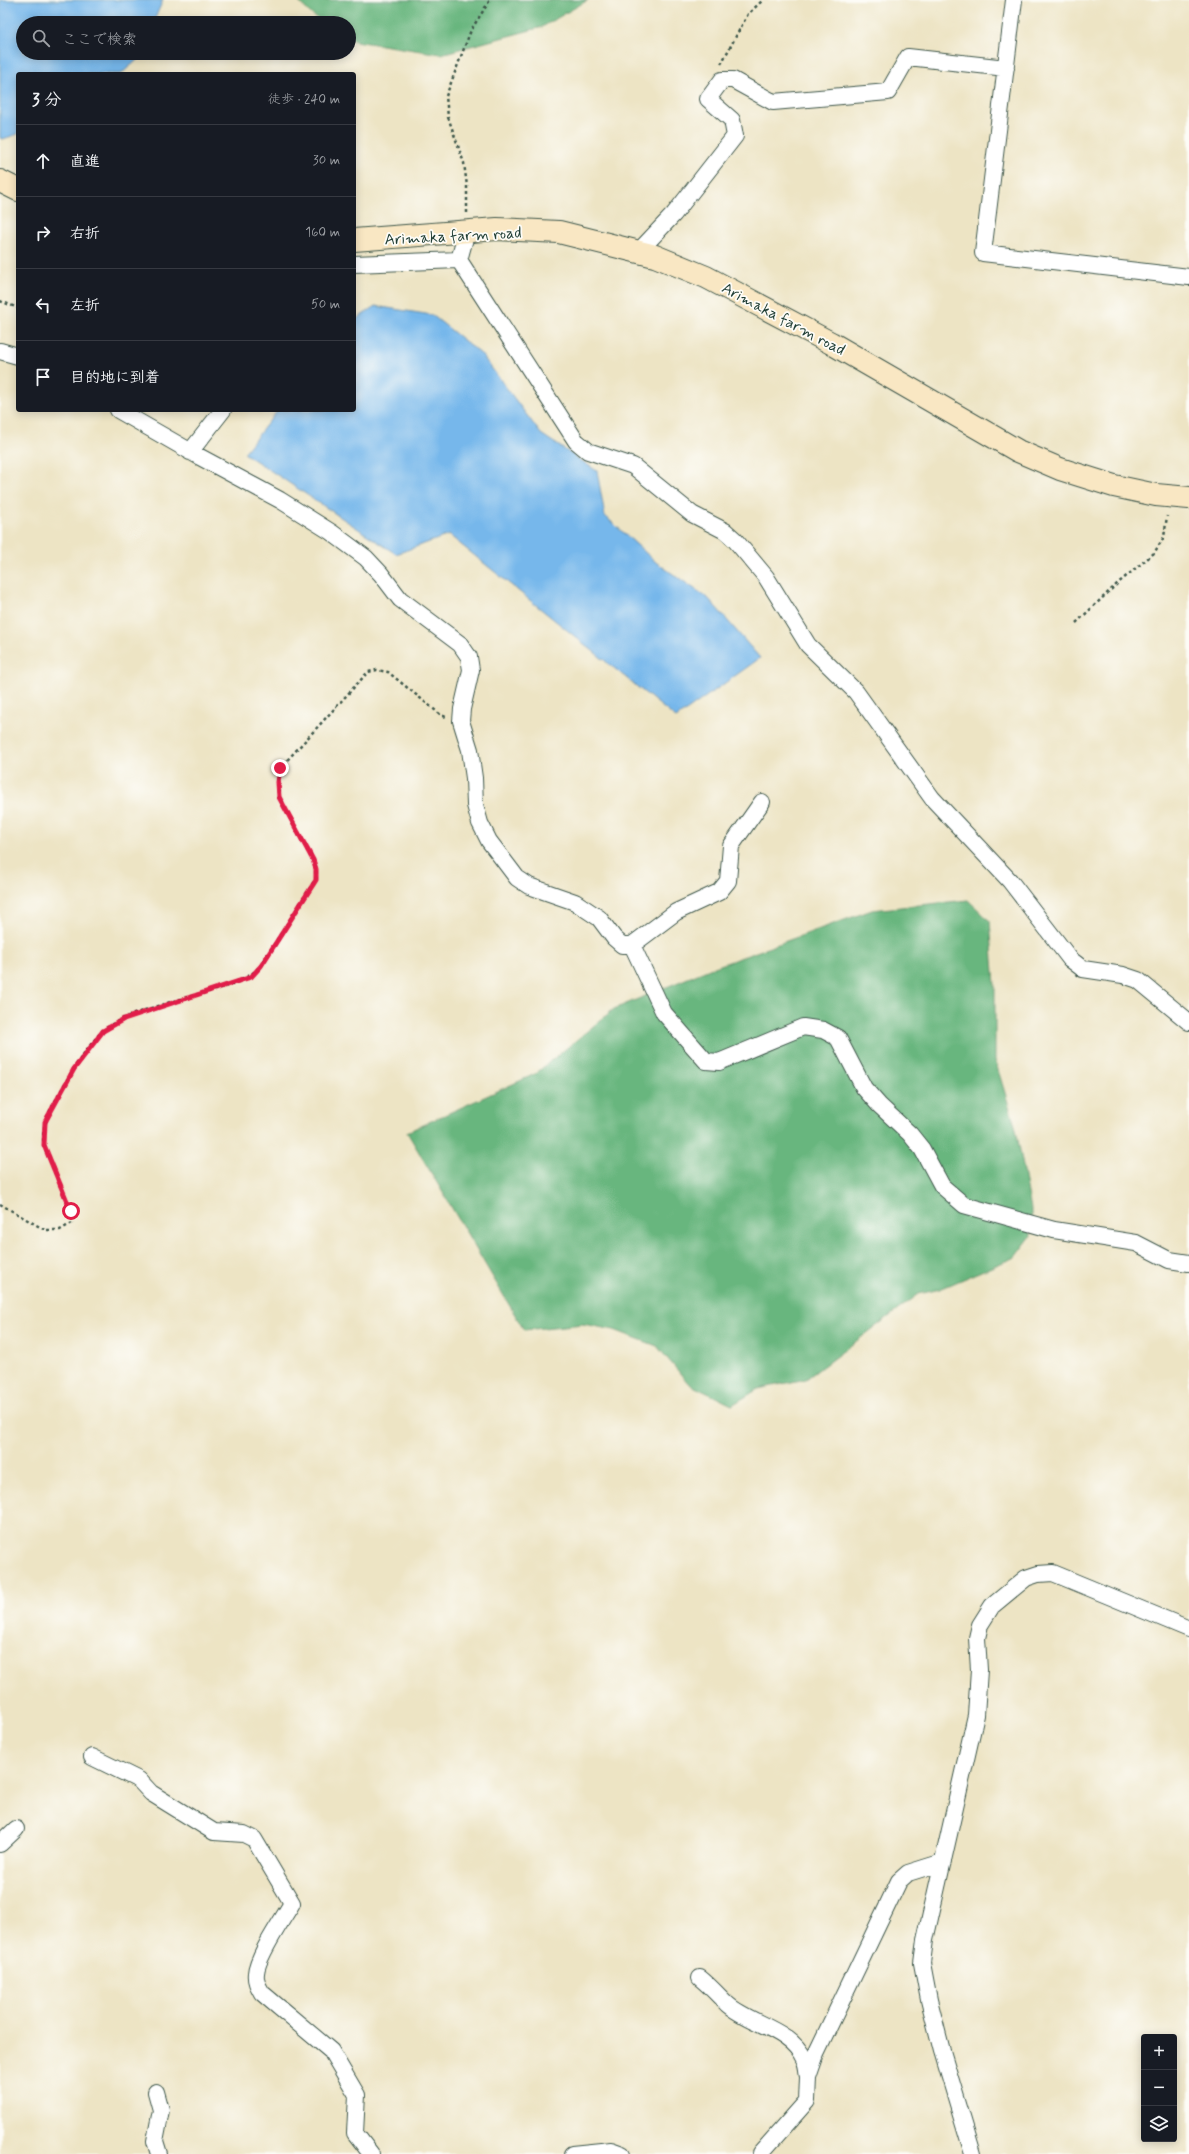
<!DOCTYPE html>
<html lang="ja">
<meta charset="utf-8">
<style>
:root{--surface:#171b24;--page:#242831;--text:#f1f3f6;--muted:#9ea1a6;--line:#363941}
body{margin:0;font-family:Mynerve,"Klee One",sans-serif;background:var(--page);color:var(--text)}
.controls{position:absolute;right:12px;bottom:12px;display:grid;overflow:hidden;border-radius:4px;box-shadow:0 2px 10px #0003}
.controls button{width:36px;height:36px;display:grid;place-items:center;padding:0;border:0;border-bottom:1px solid var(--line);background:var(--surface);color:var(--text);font:20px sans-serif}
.stop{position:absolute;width:12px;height:12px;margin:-9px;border:3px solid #e11d48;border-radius:50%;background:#fff}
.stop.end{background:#e11d48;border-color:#fff;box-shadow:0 1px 4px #0008}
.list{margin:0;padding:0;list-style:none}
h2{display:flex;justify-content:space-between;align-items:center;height:52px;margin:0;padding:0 16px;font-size:17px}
h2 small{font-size:13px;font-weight:400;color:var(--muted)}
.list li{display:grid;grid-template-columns:26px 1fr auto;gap:12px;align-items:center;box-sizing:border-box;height:72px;padding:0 16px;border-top:1px solid var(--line)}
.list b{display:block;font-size:15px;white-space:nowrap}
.list em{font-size:13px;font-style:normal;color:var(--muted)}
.icon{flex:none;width:22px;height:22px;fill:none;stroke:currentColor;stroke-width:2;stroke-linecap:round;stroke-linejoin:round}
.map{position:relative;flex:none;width:1189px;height:2154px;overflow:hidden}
.search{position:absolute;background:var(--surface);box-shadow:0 2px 10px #0003;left:16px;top:16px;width:340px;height:44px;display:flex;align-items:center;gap:10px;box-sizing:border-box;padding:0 14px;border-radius:22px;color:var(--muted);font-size:15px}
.panel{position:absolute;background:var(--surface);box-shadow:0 2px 10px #0003;left:16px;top:72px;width:340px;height:340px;border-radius:4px}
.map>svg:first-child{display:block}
</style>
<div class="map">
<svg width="1189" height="2154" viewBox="0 0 1189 2154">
<rect width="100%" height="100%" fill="#fdfcf7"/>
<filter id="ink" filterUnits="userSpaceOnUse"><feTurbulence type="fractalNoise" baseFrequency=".025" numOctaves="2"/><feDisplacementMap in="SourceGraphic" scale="8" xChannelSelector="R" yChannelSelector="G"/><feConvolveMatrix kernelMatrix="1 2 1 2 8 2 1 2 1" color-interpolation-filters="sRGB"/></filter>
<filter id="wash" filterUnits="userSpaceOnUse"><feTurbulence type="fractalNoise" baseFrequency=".012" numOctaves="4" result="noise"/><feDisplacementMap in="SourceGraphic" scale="16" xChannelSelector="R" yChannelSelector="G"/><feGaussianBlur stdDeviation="0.9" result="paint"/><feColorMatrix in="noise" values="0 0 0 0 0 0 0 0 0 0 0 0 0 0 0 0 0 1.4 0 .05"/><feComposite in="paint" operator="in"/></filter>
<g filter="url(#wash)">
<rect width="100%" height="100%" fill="#ede4c4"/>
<!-- forest -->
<path fill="#68b67e" stroke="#447a59" d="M297 0H588L542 27 441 54 355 41 349 37V23C320 23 317 21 297 0Z
M968 900 990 921 995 985V1060L1016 1129 1031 1209V1236L1015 1257 940 1289 919 1294 806 1379 758 1389 732 1405 689 1384 657 1346 614 1330 583 1324 524 1330 407 1132 535 1074 614 1009 712 968 872 910Z"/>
<!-- water -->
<path fill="#76b7eb" stroke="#4a7a90" d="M0 0H163L153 23H23V53H140L137 60 121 74H18V134L3 139 0 138Z
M375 306 432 315 481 354 541 434 597 471 605 516 657 563 708 598 760 658 676 718 449 535 396 554 244 453 278 410H354V321Z"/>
</g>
<g filter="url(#ink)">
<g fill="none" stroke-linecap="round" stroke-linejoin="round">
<!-- street casing -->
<g stroke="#3e564a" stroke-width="18">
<path id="street" d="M1014 0 983 253 1189 277
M639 251 674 214 735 136 732 120 708 99 722 80H733L773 102 888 92 908 57 1006 68
M459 260 467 231
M354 264 459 260 576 441 588 451 633 466 692 514 725 531 735 540 766 577 808 645 856 692 932 798 1010 881 1070 959 1083 969 1123 975 1138 980 1189 1022
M0 351 18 356
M118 410 200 457 280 500 331 532 366 558 381 574 400 599 460 644 469 657 471 670 462 709 461 721 470 750 474 778 475 805 480 823 489 841 517 878 529 886 575 902 599 918 614 938 622 945H632L676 912 719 892 728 881 731 846 762 802
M190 452 223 410
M632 945 664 1013 706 1061 719 1062 803 1027 823 1030 838 1038 864 1088 879 1105 910 1134 922 1149 942 1186 964 1205 1054 1230 1136 1243 1169 1260 1189 1263
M92 1757 139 1780 151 1793 214 1832 244 1834 254 1839 292 1903C283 1919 257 1956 256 1973 255 1981 258 1986 262 1993L331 2051 357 2095 355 2133 371 2154
M0 1844 16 1829
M700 1978C710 1986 718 1995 727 2004 749 2024 791 2029 804 2059 807 2064 807 2071 808 2077
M156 2092 161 2110 155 2141 159 2154
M572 2154 611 2150 622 2154
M760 2154 807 2101 808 2077 816 2054 899 1881 908 1873 943 1862
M973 2154 942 2051 929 2000 922 1963 925 1940 976 1715 979 1670 977 1638 980 1625 992 1606 1026 1578 1038 1574 1053 1573 1189 1629"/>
</g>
<!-- secondary casing -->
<g stroke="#3e564a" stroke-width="24">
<path id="secondary" d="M0 181 18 190
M354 240 497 229 559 232 655 256 706 277 831 343 1018 451 1060 469 1114 486 1156 495 1189 498"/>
</g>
<!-- path -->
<path stroke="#3e564a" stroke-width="2.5" stroke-dasharray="3 3" stroke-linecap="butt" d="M721 64 748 14 763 0
M467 213V186L464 163 448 117 446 96 471 30 490 0
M0 301 18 308
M1076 623 1117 584 1154 553 1164 537 1167 516
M0 1204 45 1230H60L72 1223 71 1211 44 1145C41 1120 53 1107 64 1086 74 1068 87 1047 102 1032 121 1013 183 999 210 991 230 985 246 981 261 966L316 879V869L313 860 279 797 278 783 280 768 368 672 377 670 388 672 441 715 446 717"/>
<!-- street -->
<use href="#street" stroke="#fff" stroke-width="16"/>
<!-- secondary -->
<use href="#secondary" stroke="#f9e7c3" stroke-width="22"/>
</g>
</g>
<g fill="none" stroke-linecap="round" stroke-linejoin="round" filter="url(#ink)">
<!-- route -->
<path stroke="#e11d48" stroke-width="5" d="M71 1211 44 1145 45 1122 74 1069 103 1031 124 1019 251 977 261 966 316 880V869L313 860 279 797 278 782 280 768"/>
</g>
<g text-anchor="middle" stroke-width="3.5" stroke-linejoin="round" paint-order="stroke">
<!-- street labels -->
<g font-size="16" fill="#1f3d34" stroke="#fdfcf7">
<text transform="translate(453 235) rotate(-3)" y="6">Arimaka farm road</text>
<text transform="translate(784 318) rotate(28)" y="6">Arimaka farm road</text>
</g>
</g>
</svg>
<div class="controls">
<button>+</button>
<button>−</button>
<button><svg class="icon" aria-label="layers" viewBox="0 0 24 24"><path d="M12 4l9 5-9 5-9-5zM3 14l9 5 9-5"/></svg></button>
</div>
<div class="stop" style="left:71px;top:1211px"></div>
<div class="stop end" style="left:280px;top:768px"></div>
<div class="search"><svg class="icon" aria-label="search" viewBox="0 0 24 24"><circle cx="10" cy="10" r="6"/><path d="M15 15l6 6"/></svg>ここで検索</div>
<section class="panel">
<h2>3 分<small>徒歩 · 240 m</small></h2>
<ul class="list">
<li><svg class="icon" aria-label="ahead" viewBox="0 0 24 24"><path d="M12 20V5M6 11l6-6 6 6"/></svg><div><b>直進</b></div><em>30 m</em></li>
<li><svg class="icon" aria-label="right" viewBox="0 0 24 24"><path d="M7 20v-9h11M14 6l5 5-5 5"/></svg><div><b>右折</b></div><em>160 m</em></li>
<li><svg class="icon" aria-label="left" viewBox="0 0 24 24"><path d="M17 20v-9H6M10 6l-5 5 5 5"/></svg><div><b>左折</b></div><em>50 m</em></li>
<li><svg class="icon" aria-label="arrive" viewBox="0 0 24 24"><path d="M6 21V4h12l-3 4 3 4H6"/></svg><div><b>目的地に到着</b></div></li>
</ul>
</section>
</div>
